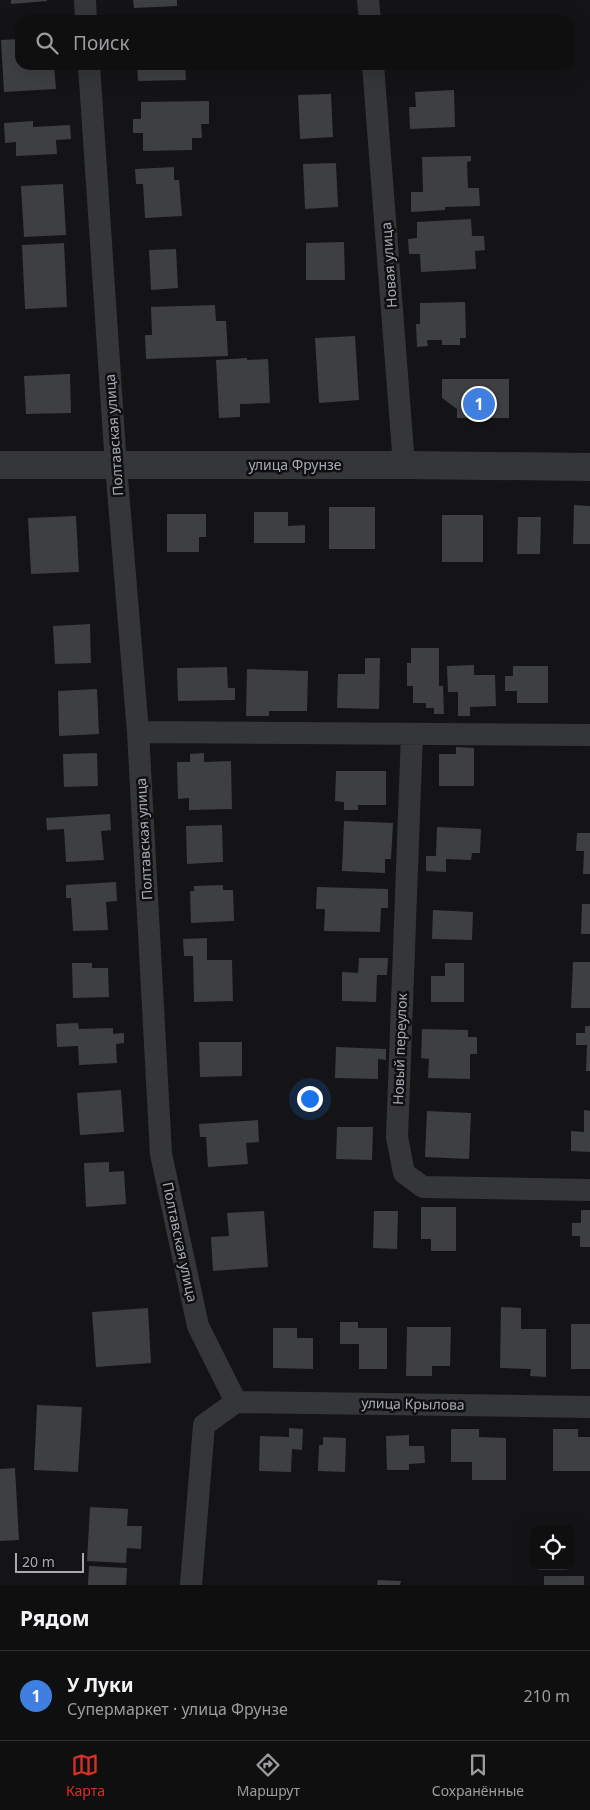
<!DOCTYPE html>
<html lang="ru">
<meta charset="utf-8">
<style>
:root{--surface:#0f0f10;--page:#181819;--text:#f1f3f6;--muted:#9b9c9f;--line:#2f2f30;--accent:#d93025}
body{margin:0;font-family:"Noto Sans",sans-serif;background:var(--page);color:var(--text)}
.controls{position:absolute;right:15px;bottom:15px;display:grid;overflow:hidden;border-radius:10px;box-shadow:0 5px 20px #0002}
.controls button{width:45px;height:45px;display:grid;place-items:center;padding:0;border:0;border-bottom:1px solid var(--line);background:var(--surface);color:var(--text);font:25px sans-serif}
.scale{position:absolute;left:15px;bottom:12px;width:69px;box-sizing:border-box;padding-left:5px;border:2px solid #a7aab5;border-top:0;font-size:14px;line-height:18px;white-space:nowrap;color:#a7aab5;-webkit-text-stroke:4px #0f0f11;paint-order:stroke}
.you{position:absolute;left:309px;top:1098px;width:18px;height:18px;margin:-12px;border:4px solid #fff;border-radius:50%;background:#1a73e8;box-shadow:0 0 0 8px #1a73e833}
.badge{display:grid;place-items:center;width:32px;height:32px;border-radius:50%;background:var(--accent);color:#fff;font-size:16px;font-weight:700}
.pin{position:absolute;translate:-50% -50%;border:2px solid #fff;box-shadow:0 1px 5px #0006}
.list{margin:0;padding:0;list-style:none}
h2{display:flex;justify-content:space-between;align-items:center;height:65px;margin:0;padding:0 20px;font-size:21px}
h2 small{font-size:16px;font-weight:400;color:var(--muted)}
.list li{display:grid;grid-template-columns:32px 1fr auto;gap:15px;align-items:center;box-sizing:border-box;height:90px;padding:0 20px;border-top:1px solid var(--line)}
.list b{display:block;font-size:19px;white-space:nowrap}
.list p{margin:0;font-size:16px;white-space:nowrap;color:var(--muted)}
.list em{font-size:16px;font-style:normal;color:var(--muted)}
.icon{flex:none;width:28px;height:28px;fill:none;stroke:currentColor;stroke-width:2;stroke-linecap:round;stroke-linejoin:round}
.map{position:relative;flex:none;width:590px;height:1585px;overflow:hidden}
.search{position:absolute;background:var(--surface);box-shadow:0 5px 20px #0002;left:15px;right:15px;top:15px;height:55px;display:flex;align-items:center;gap:12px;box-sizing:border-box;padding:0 18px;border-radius:15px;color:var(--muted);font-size:19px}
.sheet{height:155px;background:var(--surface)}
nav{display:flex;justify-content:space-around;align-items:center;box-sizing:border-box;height:70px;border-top:1px solid var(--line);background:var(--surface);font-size:14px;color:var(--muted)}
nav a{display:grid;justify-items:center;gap:2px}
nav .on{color:var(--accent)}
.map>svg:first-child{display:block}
</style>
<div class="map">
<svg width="590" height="1585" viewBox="0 0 590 1585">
<rect width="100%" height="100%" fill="#141416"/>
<!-- building -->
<path fill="#3e3f43" d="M11 0H47V1L11 4Z
M133 0H177V6L134 8Z
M20 39V65H54L56 89 4 92 1 40Z
M137 65H185L186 80 138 81Z
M290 65H326V69L290 70Z
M454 90 455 127 410 129 409 107H416L415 92Z
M331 94 333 137 300 139 298 95Z
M209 101V124H201L202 138H192V150L143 151V133H133V119H141V102Z
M33 121V127L70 125 71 139 56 140 57 154 16 156V142L5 143 4 123Z
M471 156V161L467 162 468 188H479L480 206 445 207V210L411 212V192H423L422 157Z
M336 163 338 207 305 209 303 164Z
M174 167V180H179L182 216 145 218 143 184H136L135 169Z
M63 184 66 235 24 237 21 186Z
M471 219 472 236H484L485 250 475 251 476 269 421 272 420 254H409L408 239 417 238V222Z
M344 242 345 280H306V243Z
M64 243 67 307 25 309 22 245Z
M176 249 178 288 151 290 149 250Z
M465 302 466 338H460V345H442V340H427L428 346 417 347 416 324H420V303Z
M215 305 216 321H226L228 356 146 359 145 335H152L151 307Z
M355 336 359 400 319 403 315 338Z
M247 358V360L268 359 270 403 240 404V417L219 418 216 360Z
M70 374 71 413 26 414 24 376Z
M442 379H509V418H457V409L442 398Z
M574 505 590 506V544H573Z
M329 507H375V549H329Z
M254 512H288V526L305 525V543H254Z
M167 514H206V537H199V552H167Z
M442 515H483V562H442Z
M76 516 79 572 31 574 28 518Z
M518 517H541L540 554H517Z
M90 624 91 663 55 664 53 626Z
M411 648H439V686H443L444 714H434V708H426V703H413V686H407V663H411Z
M365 658H380L379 709 337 708 338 674H365Z
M474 665V675H495L496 706 470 707V716H458V692H448L447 666Z
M513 666H548V703H517V691H505V676H513Z
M227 667 228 688H235V700L178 701 177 668Z
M247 669 308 671 307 711H269V716H246Z
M97 689 99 734 59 736 58 691Z
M456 747 474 748V786H439V754H456Z
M97 753 98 786 64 787 63 754Z
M204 753V762L231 761 232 809 189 810V798L178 799 177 762H190V754Z
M336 771H386V805H358V810H344V802L335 801Z
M110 814 111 830 101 831 104 860 66 862 64 829 47 830 46 818Z
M344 821 393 823 391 859H385V873L342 871Z
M222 825 223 862 187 864 186 826Z
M437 827 481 829 480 853H472L471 860 446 859V872L426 871V856H436Z
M577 833H590V874H583L584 851H576Z
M116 882 117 901 106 902 108 930 73 931 71 898H66V885Z
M223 885V890H233L234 921 191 923 190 891H194V886Z
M317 887 388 889V908H381L380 932 324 931 325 909H316Z
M582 904H590V934H581Z
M433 910 473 912 472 940 432 939Z
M207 938V960H232L233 1001 194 1002 193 956H184L183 939Z
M359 958H388L387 975H377L376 1002 342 1001V972L358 973Z
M573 962H590V1008H571Z
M72 963H92V968H108L109 997 73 998Z
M445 963H464V1002H431V976H445Z
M78 1023 79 1029 113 1028V1034L124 1033V1043L116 1044 117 1063 79 1065 78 1046 57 1047 56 1024Z
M585 1026H590V1071H586L587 1045H576V1033H585Z
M422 1029 468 1030V1037H477V1054H470V1079L428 1078 429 1059 421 1058Z
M199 1042H242V1076L200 1077Z
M336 1047 386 1049V1060L378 1059V1079L335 1078Z
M121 1090 124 1132 80 1135 77 1093Z
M584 1110 590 1111V1152L571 1151V1131L584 1132Z
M427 1111 471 1113 469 1159 425 1157Z
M258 1120 259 1142 246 1143 248 1164 208 1167 206 1137H200L199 1124Z
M337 1127H373L372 1160 336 1159Z
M109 1162V1172L124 1171 126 1204 86 1207 84 1163Z
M421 1207H456V1251H431V1239H421Z
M581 1210H590V1247H580V1236H572V1223H581Z
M264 1211 268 1267 213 1271 211 1237 229 1236 227 1213Z
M374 1211H398L397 1249 373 1248Z
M501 1307 521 1308V1329H546V1377L530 1376 531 1369 500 1368Z
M148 1308 151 1363 96 1367 92 1312Z
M340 1322H358V1328H387V1369H359V1344H340Z
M571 1324H590V1369H571Z
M407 1327H451L450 1366H432V1376H406Z
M273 1328H297V1338H313V1369L273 1368Z
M37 1405 82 1407 78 1472 34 1470Z
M289 1428 303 1429 302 1450 292 1449 291 1472 259 1471 260 1436 289 1437Z
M451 1429H479V1437L506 1438V1480H472V1462H451Z
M553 1429H578V1437H590V1471H553Z
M409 1435V1446H424L425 1463 409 1464V1470H387L386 1436Z
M323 1437 346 1438 345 1472 318 1471 319 1445H323Z
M15 1468 19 1540 0 1541V1469Z
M90 1507 128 1509 127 1526H142L141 1549 127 1548 126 1563 87 1561Z
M89 1566 127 1568 126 1585H88Z
M544 1576H584V1585H544Z
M378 1580 401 1581 400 1585H377Z"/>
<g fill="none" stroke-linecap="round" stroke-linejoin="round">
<!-- minor -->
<path stroke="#35363a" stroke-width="22" d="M85 0 86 20
M368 0 370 20
M89 65 116 466 138 732 161 1154 198 1326 236 1402 204 1425 191 1585
M373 65 404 465
M138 732 590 735
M412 734 397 1137 404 1173 423 1187 590 1190
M236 1402 590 1407"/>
<!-- tertiary -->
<path stroke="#35363a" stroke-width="28" d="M0 465H404L590 467"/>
</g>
<g text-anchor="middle" stroke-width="5" stroke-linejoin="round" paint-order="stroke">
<!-- street labels -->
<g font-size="14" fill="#a7aab5" stroke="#0f0f11">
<text transform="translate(389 265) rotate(-94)" y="5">Новая улица</text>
<text transform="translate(114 435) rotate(-94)" y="5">Полтавская улица</text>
<text x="295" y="470">улица Фрунзе</text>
<text transform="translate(144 839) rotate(-93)" y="5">Полтавская улица</text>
<text transform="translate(400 1049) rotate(-88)" y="5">Новый переулок</text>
<text transform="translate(180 1242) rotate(78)" y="5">Полтавская улица</text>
<text transform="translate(413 1404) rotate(1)" y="5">улица Крылова</text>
</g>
</g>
</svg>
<div class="controls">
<button><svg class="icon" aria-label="locate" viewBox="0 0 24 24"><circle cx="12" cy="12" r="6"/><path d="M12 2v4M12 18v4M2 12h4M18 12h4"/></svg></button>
</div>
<div class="scale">20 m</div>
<div class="you"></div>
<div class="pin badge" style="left:479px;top:404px;background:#3f7fe0">1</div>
<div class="search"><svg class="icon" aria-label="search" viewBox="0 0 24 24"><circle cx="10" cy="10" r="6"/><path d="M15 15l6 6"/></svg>Поиск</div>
</div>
<section class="sheet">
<h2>Рядом<small></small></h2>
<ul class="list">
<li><span class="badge" style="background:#3f7fe0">1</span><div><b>У Луки</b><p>Супермаркет · улица Фрунзе</p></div><em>210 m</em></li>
</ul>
</section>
<nav>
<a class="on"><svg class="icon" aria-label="map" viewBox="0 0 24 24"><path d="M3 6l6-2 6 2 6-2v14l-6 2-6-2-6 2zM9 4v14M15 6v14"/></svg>Карта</a>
<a><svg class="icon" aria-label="directions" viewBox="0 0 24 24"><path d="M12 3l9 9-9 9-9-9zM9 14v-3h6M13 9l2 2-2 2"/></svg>Маршрут</a>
<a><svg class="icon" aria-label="saved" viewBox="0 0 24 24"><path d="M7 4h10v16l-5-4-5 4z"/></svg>Сохранённые</a>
</nav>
